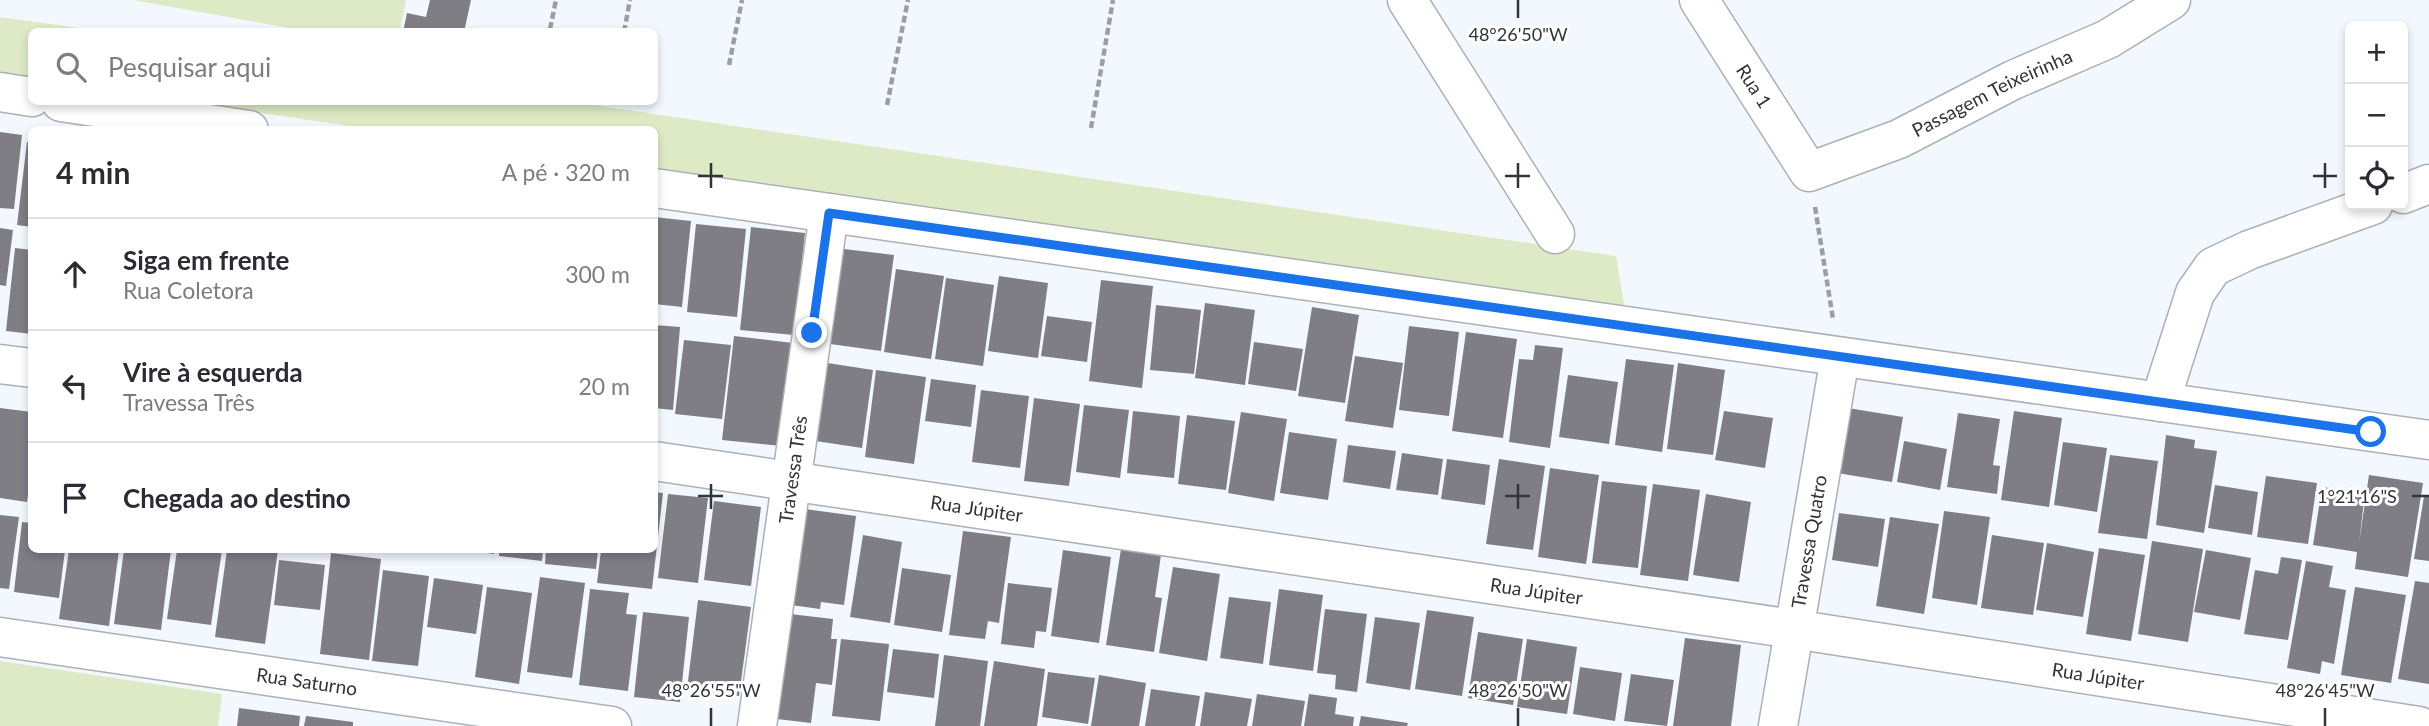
<!DOCTYPE html>
<html lang="pt">
<meta charset="utf-8">
<style>
:root{--surface:#fff;--page:#f2f2f3;--text:#2b2b33;--muted:#7c7c81;--line:#e1e1e2}
body{margin:0;font-family:Lato,sans-serif;background:var(--page);color:var(--text)}
.controls{position:absolute;right:21px;top:21px;display:grid;overflow:hidden;border-radius:10px;box-shadow:0 4px 10px #0003}
.controls button{width:63px;height:63px;display:grid;place-items:center;padding:0;border:0;border-bottom:2px solid var(--line);background:var(--surface);color:var(--text);font:35px sans-serif}
.stop{position:absolute;width:21px;height:21px;margin:-16px;border:5px solid #1a73e8;border-radius:50%;background:#fff}
.stop.end{background:#1a73e8;border-color:#fff;box-shadow:0 2px 7px #0008}
.list{margin:0;padding:0;list-style:none}
h2{display:flex;justify-content:space-between;align-items:center;height:91px;margin:0;padding:0 28px;font-size:30px}
h2 small{font-size:23px;font-weight:400;color:var(--muted)}
.list li{display:grid;grid-template-columns:46px 1fr auto;gap:21px;align-items:center;box-sizing:border-box;height:112px;padding:0 28px;border-top:2px solid var(--line)}
.list b{display:block;font-size:26px;white-space:nowrap}
.list p{margin:0;font-size:23px;white-space:nowrap;color:var(--muted)}
.list em{font-size:23px;font-style:normal;color:var(--muted)}
.icon{flex:none;width:38px;height:38px;fill:none;stroke:currentColor;stroke-width:2;stroke-linecap:round;stroke-linejoin:round}
.map{position:relative;flex:none;width:2429px;height:726px;overflow:hidden}
.search{position:absolute;background:var(--surface);box-shadow:0 4px 10px #0003;left:28px;top:28px;width:630px;height:77px;display:flex;align-items:center;gap:18px;box-sizing:border-box;padding:0 24px;border-radius:10px;color:var(--muted);font-size:26px}
.panel{position:absolute;background:var(--surface);box-shadow:0 4px 10px #0003;left:28px;top:126px;width:630px;height:427px;border-radius:10px}
.map>svg:first-child{display:block}
</style>
<div class="map">
<svg width="2429" height="726" viewBox="0 0 2429 726">
<rect width="100%" height="100%" fill="#f2f8fe"/>
<!-- green -->
<path fill="#deeac6" d="M132 0H406L400 31H306Z
M0 17 100 31 32 32 31 78 0 73Z
M187 102H573L1616 256 1627 322 655 173 654 130 370 129Z
M0 661 222 694 218 726H0Z"/>
<!-- building -->
<path fill="#807e85" d="M430 0H471L464 32H403L407 13 426 17Z
M0 132 22 135 14 209 0 208Z
M27 142H32V227L17 225Z
M654 217 691 221 682 307 654 304Z
M696 224 746 229 737 317 687 312Z
M751 227 805 233 794 335 740 330Z
M0 228 13 230 6 286 0 285Z
M15 248 32 250V334L6 331Z
M836 248 894 255 881 351 823 343Z
M896 269 944 276 931 359 884 352Z
M999 276 1048 283 1038 358 988 351Z
M946 278 994 285 983 366 935 359Z
M1101 280 1153 286 1142 388 1089 381Z
M1205 303 1255 310 1245 385 1195 378Z
M1156 305 1201 310 1194 374 1150 370Z
M1312 307 1359 315 1345 403 1298 396Z
M1047 316 1092 322 1087 362 1041 356Z
M654 325 680 327 673 410 654 408Z
M1409 326 1459 332 1449 416 1399 410Z
M1466 332 1517 339 1503 438 1452 431Z
M734 336 793 343 781 446 722 440Z
M684 340 731 345 722 419 675 414Z
M1254 342 1303 349 1296 391 1248 384Z
M1535 345 1563 348 1550 448 1509 442 1519 359 1533 360Z
M1355 356 1403 363 1393 428 1345 421Z
M1626 359 1674 365 1662 452 1615 445Z
M821 362 873 370 862 448 809 440Z
M1678 363 1725 370 1713 455 1667 449Z
M876 370 926 377 914 464 865 457Z
M1568 375 1618 382 1609 444 1559 437Z
M931 379 976 385 971 427 925 421Z
M981 390 1029 396 1020 468 972 462Z
M1034 398 1080 404 1069 486 1024 481Z
M1084 405 1129 410 1120 478 1076 472Z
M0 408 32 412V468L27 502 0 498Z
M1848 408 1903 417 1892 482 1837 473Z
M1133 411 1180 416 1174 478 1127 473Z
M1724 411 1773 418 1765 468 1715 460Z
M2014 411 2062 418 2049 507 2001 500Z
M1241 412 1287 419 1274 501 1228 493Z
M1958 413 2000 419 1993 465 2000 466 1997 494 1947 487Z
M1187 415 1235 421 1226 490 1178 484Z
M1289 432 1337 439 1328 500 1280 493Z
M2166 435 2195 440 2194 448 2217 451 2204 533 2156 525Z
M1904 441 1947 449 1940 490 1897 482Z
M2063 442 2107 448 2097 512 2054 505Z
M1348 445 1396 451 1390 489 1343 482Z
M1402 453 1443 459 1438 495 1396 490Z
M2110 455 2158 461 2147 539 2098 533Z
M1447 459 1490 465 1485 505 1441 499Z
M1499 459 1545 466 1533 550 1486 544Z
M1550 468 1599 475 1586 564 1538 557Z
M2369 475 2423 483 2408 577 2355 569 2357 552 2313 545 2322 487 2365 493 2359 543Z
M2266 476 2317 483 2308 544 2257 537Z
M1602 481 1647 486 1638 568 1592 563Z
M1653 484 1700 490 1688 581 1640 575Z
M2215 485 2258 492 2252 535 2208 528Z
M654 492 663 493 652 589 597 583 601 550H654Z
M668 494 708 498 698 583 658 578Z
M1706 494 1751 502 1739 582 1693 575Z
M2424 496H2429V561L2414 559Z
M714 501 761 507 751 586 704 580Z
M805 509 856 516 844 605 821 602 820 609 791 605Z
M1944 511 1990 517 1977 605 1932 598Z
M1839 513 1885 519 1878 567 1832 560Z
M0 515 19 517 9 589 0 588Z
M1890 517 1939 524 1924 614 1876 606Z
M22 522 32 523V550H65L59 598 14 592Z
M963 531 1011 537 999 623 988 621 985 639 949 635Z
M863 535 902 542 890 623 850 617Z
M1992 535 2044 543 2033 615 1981 608Z
M2152 541 2203 549 2188 642 2138 634Z
M2047 543 2094 552 2083 617 2036 610Z
M2099 548 2145 555 2131 641 2086 634Z
M1121 549 1161 555 1155 597 1162 598 1154 652 1106 645Z
M69 550H119L109 626 59 619Z
M124 550H171L161 630 114 624Z
M177 550H222L211 625 167 619Z
M227 550H278L265 644 215 637Z
M467 550H494V554Z
M499 550H543L542 561 499 556Z
M546 550H598L596 569 545 564Z
M1063 550 1111 557 1099 643 1051 636Z
M2206 550 2251 558 2240 620 2194 612Z
M331 553 381 559 369 660 320 654Z
M2281 557 2302 560 2288 640 2244 634 2255 570 2278 574Z
M279 560 325 565 320 610 274 605Z
M2306 561 2333 566 2329 587 2346 590 2334 664 2322 661 2320 674 2287 668Z
M1173 567 1220 574 1207 661 1159 653Z
M902 568 951 575 942 632 894 625Z
M383 570 429 576 418 666 372 661Z
M540 577 585 583 572 678 527 672Z
M434 578 483 585 476 634 427 627Z
M2415 581 2429 583V684L2398 679Z
M1008 583 1052 588 1046 632 1036 631 1034 648 1001 644Z
M487 587 532 593 519 684 475 677Z
M2355 587 2406 595 2391 683 2341 675Z
M590 589 629 593 626 614 637 615 628 691 579 685Z
M1279 589 1323 595 1313 671 1269 665Z
M1229 597 1271 602 1263 664 1220 658Z
M698 600 751 607 739 696 687 689Z
M1325 609 1367 614 1357 692 1335 689 1336 675 1317 673Z
M1427 610 1474 617 1462 696 1415 689Z
M643 612 689 617 680 702 634 697Z
M790 614 833 619 831 639H837L832 685 816 683 811 723 777 719Z
M1375 617 1420 623 1410 690 1366 683Z
M1478 632 1523 639 1513 705 1468 698Z
M1685 638 1741 645 1731 726H1673Z
M841 639 889 644 880 721 832 716Z
M1527 639 1577 647 1567 714 1517 707Z
M893 649 939 654 934 698 887 692Z
M944 655 988 661 980 726H935Z
M994 661 1045 669 1037 726H984Z
M1580 667 1622 673 1615 721 1573 714Z
M1048 672 1095 678 1088 724 1042 717Z
M1631 674 1674 680 1667 726 1624 721Z
M1099 675 1146 683 1139 726H1091Z
M1151 689 1200 696 1195 726H1145Z
M1205 692 1252 699 1247 726H1200Z
M1257 694 1305 701 1301 726H1252Z
M1309 694 1337 698 1335 714 1354 717 1353 726H1304Z
M239 708 300 716 299 726H237Z
M306 716 353 722V726H304Z
M1361 716 1408 723 1407 726H1359Z"/>
<g fill="none" stroke-linecap="round" stroke-linejoin="round">
<!-- minor casing -->
<g stroke="#acb1b6" stroke-width="41">
<g id="minor">
<path d="M1407 0 1555 234"/>
<path id="s1" d="M1699 0 1809 172 1899 139 2013 80 2108 39 2171 0"/>
<path d="M0 92 32 97"/>
<path d="M61 102 249 130"/>
<path d="M654 188 2429 440"/>
<path d="M2403 194 2429 184"/>
<path d="M0 364 32 368"/>
<path d="M2160 402 2195 293 2213 267 2249 250 2373 205"/>
<path id="s2" d="M654 461 1793 629 2419 726"/>
<path id="s3" d="M0 637 612 726"/>
<path id="s4" d="M757 726 829 213"/>
<path id="s5" d="M1778 726 1840 357"/>
</g>
</g>
<!-- path -->
<path stroke="#9b9fa3" stroke-width="4.5" stroke-dasharray="7 3.5" stroke-linecap="butt" d="M550 29 556 0
M624 32 630 0
M729 65 742 0
M887 105 908 0
M1091 128 1113 0
M1815 207 1833 319"/>
<!-- minor -->
<use href="#minor" stroke="#fff" stroke-width="38"/>
</g>
<g fill="none" stroke-linecap="round" stroke-linejoin="round">
<!-- route -->
<path stroke="#1a73e8" stroke-width="9" d="M812 333 829 213 2371 432"/>
</g>
<!-- ticks -->
<path fill="none" stroke="#323436" stroke-width="2.5" d="M1518 0V18M711 163V188M1518 163V188M2325 163V188M698 176H723M1505 176H1530M2313 176H2337M711 484V509M1518 484V509M698 496H723M1505 496H1530M2412 496H2429M711 708V726M1518 708V726M2325 708V726"/>
<g text-anchor="middle" stroke-width="6" stroke-linejoin="round" paint-order="stroke">
<!-- street labels -->
<g font-size="19" fill="#323436" stroke="#fff">
<text dy="7" stroke="none"><textPath href="#s1" startOffset="102">Rua 1</textPath></text>
<text dy="7" stroke="none"><textPath href="#s1" startOffset="404">Passagem Teixeirinha</textPath></text>
<text dy="7" stroke="none"><textPath href="#s4" startOffset="259">Travessa Três</textPath></text>
<text dy="7" stroke="none"><textPath href="#s2" startOffset="326">Rua Júpiter</textPath></text>
<text dy="7" stroke="none"><textPath href="#s5" startOffset="187">Travessa Quatro</textPath></text>
<text dy="7" stroke="none"><textPath href="#s2" startOffset="892">Rua Júpiter</textPath></text>
<text dy="7" stroke="none"><textPath href="#s2" startOffset="1460">Rua Júpiter</textPath></text>
<text dy="7" stroke="none"><textPath href="#s3" startOffset="310">Rua Saturno</textPath></text>
</g>
</g>
<g font-size="18" text-anchor="middle" fill="#323436" stroke="#fff" stroke-width="6" stroke-linejoin="round" paint-order="stroke">
<text x="1518" y="41">48°26'50"W</text>
<text x="2357" y="503">1°21'16"S</text>
<text x="711" y="697">48°26'55"W</text>
<text x="1518" y="697">48°26'50"W</text>
<text x="2325" y="697">48°26'45"W</text>
</g>
</svg>
<div class="controls">
<button>+</button>
<button>−</button>
<button><svg class="icon" aria-label="locate" viewBox="0 0 24 24"><circle cx="12" cy="12" r="6"/><path d="M12 2v4M12 18v4M2 12h4M18 12h4"/></svg></button>
</div>
<div class="stop" style="left:2371px;top:432px"></div>
<div class="stop end" style="left:812px;top:333px"></div>
<div class="search"><svg class="icon" aria-label="search" viewBox="0 0 24 24"><circle cx="10" cy="10" r="6"/><path d="M15 15l6 6"/></svg>Pesquisar aqui</div>
<section class="panel">
<h2>4 min<small>A pé · 320 m</small></h2>
<ul class="list">
<li><svg class="icon" aria-label="ahead" viewBox="0 0 24 24"><path d="M12 20V5M6 11l6-6 6 6"/></svg><div><b>Siga em frente</b><p>Rua Coletora</p></div><em>300 m</em></li>
<li><svg class="icon" aria-label="left" viewBox="0 0 24 24"><path d="M17 20v-9H6M10 6l-5 5 5 5"/></svg><div><b>Vire à esquerda</b><p>Travessa Três</p></div><em>20 m</em></li>
<li><svg class="icon" aria-label="arrive" viewBox="0 0 24 24"><path d="M6 21V4h12l-3 4 3 4H6"/></svg><div><b>Chegada ao destino</b></div></li>
</ul>
</section>
</div>
